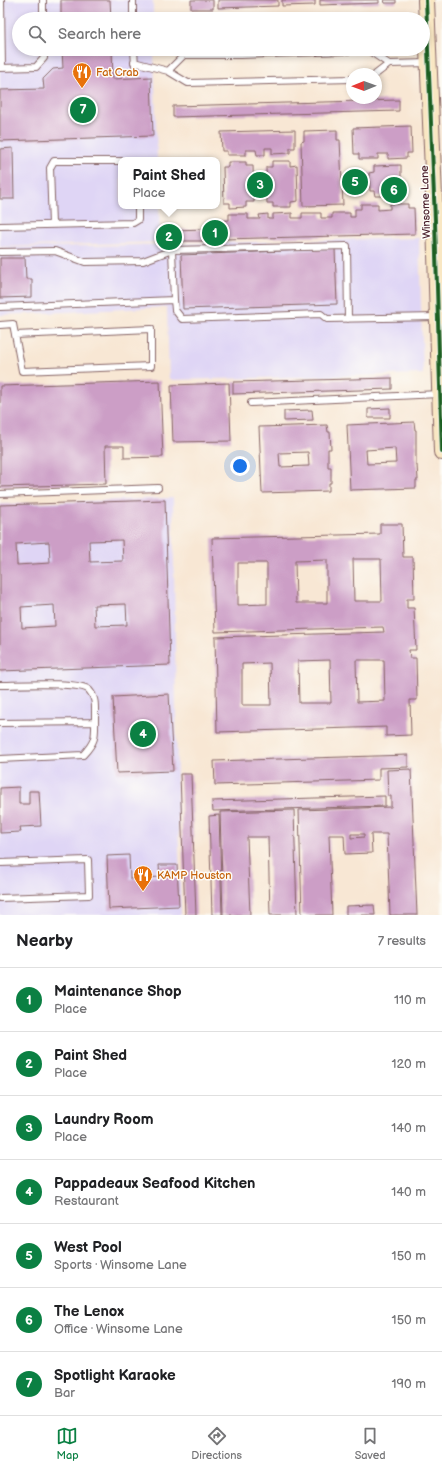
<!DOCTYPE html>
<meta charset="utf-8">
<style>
:root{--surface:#fff;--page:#f2f2f2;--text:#202124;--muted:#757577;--line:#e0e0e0;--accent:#0b8043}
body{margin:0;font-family:"Balsamiq Sans",sans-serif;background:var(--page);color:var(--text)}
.compass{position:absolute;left:346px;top:68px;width:36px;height:36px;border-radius:50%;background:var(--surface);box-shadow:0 2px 6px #0003;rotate:269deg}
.you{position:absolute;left:240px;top:466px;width:14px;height:14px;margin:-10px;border:3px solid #fff;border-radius:50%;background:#1a73e8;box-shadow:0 0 0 6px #1a73e833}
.badge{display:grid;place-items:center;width:26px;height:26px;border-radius:50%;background:var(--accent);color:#fff;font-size:13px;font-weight:700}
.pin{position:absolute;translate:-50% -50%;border:2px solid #fff;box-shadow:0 1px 4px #0006}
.popup{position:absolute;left:118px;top:157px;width:102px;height:52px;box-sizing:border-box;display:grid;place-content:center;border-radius:8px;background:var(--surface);filter:drop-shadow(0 1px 3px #0005);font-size:13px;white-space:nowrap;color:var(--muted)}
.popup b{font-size:15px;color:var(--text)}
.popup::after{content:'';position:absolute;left:50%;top:100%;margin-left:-8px;border:8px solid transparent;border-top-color:var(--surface)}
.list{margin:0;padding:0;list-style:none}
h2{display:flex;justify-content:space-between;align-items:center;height:52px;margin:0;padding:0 16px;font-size:17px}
h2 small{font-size:13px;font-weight:400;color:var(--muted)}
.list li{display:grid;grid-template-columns:26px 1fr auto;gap:12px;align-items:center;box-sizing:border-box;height:64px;padding:0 16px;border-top:1px solid var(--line)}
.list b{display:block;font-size:15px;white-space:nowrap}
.list p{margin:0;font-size:13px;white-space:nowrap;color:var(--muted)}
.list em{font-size:13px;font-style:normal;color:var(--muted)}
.icon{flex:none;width:22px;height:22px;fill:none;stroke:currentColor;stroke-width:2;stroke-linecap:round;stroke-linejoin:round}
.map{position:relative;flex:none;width:442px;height:915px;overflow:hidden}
.search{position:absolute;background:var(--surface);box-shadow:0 2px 6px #0003;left:12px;right:12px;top:12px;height:44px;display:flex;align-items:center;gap:10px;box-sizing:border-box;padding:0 14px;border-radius:22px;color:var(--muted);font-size:15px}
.sheet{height:500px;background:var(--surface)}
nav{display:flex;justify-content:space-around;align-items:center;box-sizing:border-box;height:56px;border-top:1px solid var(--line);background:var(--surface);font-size:11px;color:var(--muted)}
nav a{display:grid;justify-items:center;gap:2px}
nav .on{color:var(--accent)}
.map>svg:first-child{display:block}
</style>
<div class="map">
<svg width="442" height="915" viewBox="0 0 442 915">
<rect width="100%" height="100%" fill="#fdfcf7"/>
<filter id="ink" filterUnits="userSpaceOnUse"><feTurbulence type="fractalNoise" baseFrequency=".025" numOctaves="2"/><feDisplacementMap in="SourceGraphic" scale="8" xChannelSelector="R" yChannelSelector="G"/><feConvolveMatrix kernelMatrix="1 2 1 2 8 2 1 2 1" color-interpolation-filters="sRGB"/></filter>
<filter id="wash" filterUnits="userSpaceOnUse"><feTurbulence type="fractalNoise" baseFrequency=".012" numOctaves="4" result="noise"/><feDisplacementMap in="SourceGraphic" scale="16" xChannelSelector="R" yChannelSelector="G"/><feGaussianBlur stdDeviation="0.9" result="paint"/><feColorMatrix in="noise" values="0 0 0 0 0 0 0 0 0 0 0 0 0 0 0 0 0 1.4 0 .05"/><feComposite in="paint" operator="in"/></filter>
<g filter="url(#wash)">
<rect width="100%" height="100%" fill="#f8e7d4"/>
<!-- built -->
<path fill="#dfd5f5" d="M0 0H153V19H19V49H154L157 160H121V206H159L160 242 0 247Z
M419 238 423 374 169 380 167 307 0 315V248Z
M173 498 177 784 181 915H0V504Z"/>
<!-- water -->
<path fill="#3eacbc" stroke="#446674" d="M350 172H359L361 174V190L360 192H351L349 191 348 174Z"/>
<g id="blocks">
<!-- building -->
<path fill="#cc9ec6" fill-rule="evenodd" d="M61 0H110L111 19H61Z
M191 0H213V9H191Z
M218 0H278V6L218 8Z
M282 0H315V5L282 6Z
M320 0H379V3L320 5Z
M384 0H396V3H385Z
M62 49H112L113 79 151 77 153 136 0 141V90L44 89 43 79 53 69 63 68Z
M399 100V111L173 117V106Z
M411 126 412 153H407V158L388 159V154H378V159H359V154H354L353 128Z
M295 130V148H290V153L272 154V148H265V155H257L256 150H246V155H227V151H222L221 132Z
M337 130V140H340L343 205 303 206 301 142 304 141V131Z
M13 148 14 199H0V149Z
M272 161H290V166L297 165 298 201 291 202V207H273V203H267L266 167H272Z
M228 162H246V166H253L254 202H246V207L230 208V203H224L223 167H228Z
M401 165V196H375L374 191H370L369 173 374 172V166Z
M256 176H263V193L256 194Z
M361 204H378V210L390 209V204H408V208H414L415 234 224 239V237H206V241H166V233H173V230L206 229V222L229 220V214H248V219H260L259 215 268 214V219H273V214L292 213V218H302V213H321V218H332V213H350V217H355V209H361Z
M335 249 337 304 183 309 181 255Z
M0 258H25L26 279H32V297L0 298Z
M392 378V389L233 394V382Z
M160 381 163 457 124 458V446H105L106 484 0 487V386Z
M229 383 231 441 173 442 171 385Z
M390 408V418H368V409Z
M312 410 313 420 284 421V411Z
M414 422 415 430H416V465H417L418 480H416V488L350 490 347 425ZM395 448 396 463 367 464 366 450Z
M327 425 328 432H330L331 449H328V467H331V483H329V491L262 493 259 427ZM308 452 309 466 280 467 279 453Z
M165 500 170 665 0 671V505ZM122 540 123 561 90 562 89 541ZM49 542 50 563 17 565 16 544ZM126 604 127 625 95 626 94 605ZM54 605 55 626 22 628 21 607Z
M380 524H402L403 557H413L414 599H407V608H414L416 650H409L410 658H416L417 700H410L411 735 386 736V727L217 732 215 637 384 632 383 627 215 632 212 538 380 534ZM353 559H381L382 601H354ZM327 560V603H296L295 561ZM238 563H267V604L238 605ZM330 660 331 703H299L298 661ZM356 660H384L385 701 357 702ZM270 663 271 705H242V664Z
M169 694 173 771 117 773 113 697Z
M408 755V767L379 768V780L215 785 214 761Z
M411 769 417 915H390L387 834H371L372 853 345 854 344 835H329L332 915H302L299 810 391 807V796H388L387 770ZM351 834H364V837L351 838Z
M180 774H191L196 915H185Z
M19 787V804H29V791H39L41 826 20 827 21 832 0 833V788Z
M385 796V806L213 811 212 801Z
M294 810 297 915H270L268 837H247L250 915H223L220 812Z
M219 815 222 915H212L209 816Z
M129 855 130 879 160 877 159 865H177L179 906 109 909 107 856Z
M374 905 375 915H346V906Z"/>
</g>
</g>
<g filter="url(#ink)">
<use href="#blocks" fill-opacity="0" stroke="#876566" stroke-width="1"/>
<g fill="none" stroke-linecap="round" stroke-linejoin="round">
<!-- lane casing -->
<g stroke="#876566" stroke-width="8">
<path id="lane" d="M1 0 2 68
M43 0V19
M133 0V19
M134 49 135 66
M134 62 168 71 188 83 352 79
M0 68 36 67 44 58V49
M168 71 184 55H241L368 50 389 64 429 63
M376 74 389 64
M52 225 50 168 54 161H121
M0 226 133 223 138 220V206
M172 250 347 246 348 319
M0 252 55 251 85 262 143 261 172 250 174 300
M0 307 174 300 175 310 182 319 321 314 327 319 438 317
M0 325 13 324 22 371 151 366V329L15 335
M251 403 439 394
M0 494 158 488
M0 685C15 685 80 681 89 690 96 698 95 705 95 716 95 736 97 740 83 755L0 759
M0 723 95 722
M0 863 88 860 89 895 0 898"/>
</g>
<!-- secondary casing -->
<g stroke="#876566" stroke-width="18">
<path id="secondary" d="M426 0 435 221 442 452"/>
</g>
<!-- lane -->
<use href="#lane" stroke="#fff" stroke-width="6"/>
<!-- secondary -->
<use href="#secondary" stroke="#f9e7c3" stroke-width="16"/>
<!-- cycleway casing -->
<g stroke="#fdfcf7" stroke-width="6">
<path id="cycleway" d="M426 0 435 221 442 452"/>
</g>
<!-- cycleway -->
<use href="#cycleway" stroke="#1b5e20" stroke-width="4"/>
</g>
</g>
<!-- icons -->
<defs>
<g id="restaurant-pin" transform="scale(1)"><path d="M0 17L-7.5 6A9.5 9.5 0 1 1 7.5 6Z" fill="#e8710a" stroke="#fdfcf7"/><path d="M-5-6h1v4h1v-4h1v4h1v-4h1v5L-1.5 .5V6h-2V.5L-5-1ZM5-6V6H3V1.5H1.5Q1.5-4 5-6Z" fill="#fff"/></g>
</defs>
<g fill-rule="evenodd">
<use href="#restaurant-pin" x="82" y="72"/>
<use href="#restaurant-pin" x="143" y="875"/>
</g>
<g text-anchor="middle" stroke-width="3" stroke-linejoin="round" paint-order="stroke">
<!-- food labels -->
<g font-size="11" fill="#c56008" stroke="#fdfcf7" text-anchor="start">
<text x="96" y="76">Fat Crab</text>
<text x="157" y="879">KAMP Houston</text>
</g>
<!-- street labels -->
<g font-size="11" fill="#4a1f2b" stroke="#fdfcf7">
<text transform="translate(425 202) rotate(-92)" y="4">Winsome Lane</text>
</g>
</g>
</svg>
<svg class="compass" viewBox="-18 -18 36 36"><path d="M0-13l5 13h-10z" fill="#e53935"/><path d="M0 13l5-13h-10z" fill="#757577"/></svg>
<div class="you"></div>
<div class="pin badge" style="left:215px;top:233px">1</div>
<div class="pin badge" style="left:169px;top:237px">2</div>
<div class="popup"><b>Paint Shed</b>Place</div>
<div class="pin badge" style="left:260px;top:185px">3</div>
<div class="pin badge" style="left:143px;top:734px">4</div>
<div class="pin badge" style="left:355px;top:182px">5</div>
<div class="pin badge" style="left:394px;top:190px">6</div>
<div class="pin badge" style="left:83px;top:110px">7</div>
<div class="search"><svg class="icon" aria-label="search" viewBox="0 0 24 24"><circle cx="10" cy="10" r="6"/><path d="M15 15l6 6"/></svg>Search here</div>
</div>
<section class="sheet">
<h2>Nearby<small>7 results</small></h2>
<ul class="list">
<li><span class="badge">1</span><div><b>Maintenance Shop</b><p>Place</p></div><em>110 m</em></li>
<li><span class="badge">2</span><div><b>Paint Shed</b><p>Place</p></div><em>120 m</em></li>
<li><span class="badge">3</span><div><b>Laundry Room</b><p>Place</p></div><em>140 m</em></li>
<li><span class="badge">4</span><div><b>Pappadeaux Seafood Kitchen</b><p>Restaurant</p></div><em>140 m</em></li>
<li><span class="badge">5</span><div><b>West Pool</b><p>Sports · Winsome Lane</p></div><em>150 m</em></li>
<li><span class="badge">6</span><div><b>The Lenox</b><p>Office · Winsome Lane</p></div><em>150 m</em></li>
<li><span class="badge">7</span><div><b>Spotlight Karaoke</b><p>Bar</p></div><em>190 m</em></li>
</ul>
</section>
<nav>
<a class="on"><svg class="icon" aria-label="map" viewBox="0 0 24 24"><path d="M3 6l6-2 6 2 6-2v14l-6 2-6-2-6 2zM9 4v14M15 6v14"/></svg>Map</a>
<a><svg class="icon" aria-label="directions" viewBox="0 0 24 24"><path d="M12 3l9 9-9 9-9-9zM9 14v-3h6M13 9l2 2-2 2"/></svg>Directions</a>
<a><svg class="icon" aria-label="saved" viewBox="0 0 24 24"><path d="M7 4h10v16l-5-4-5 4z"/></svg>Saved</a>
</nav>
